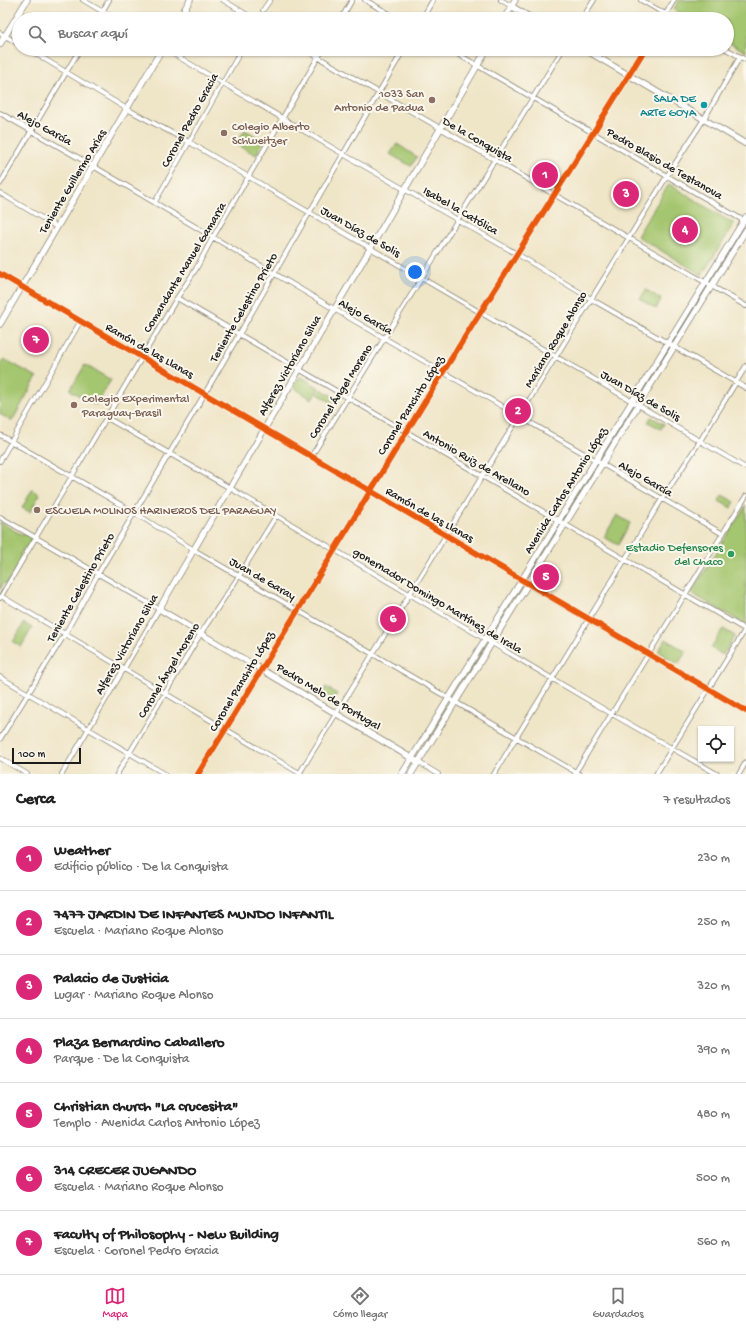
<!DOCTYPE html>
<html lang="es">
<meta charset="utf-8">
<style>
:root{--surface:#fff;--page:#f2f2f2;--text:#222;--muted:#767676;--line:#e0e0e0;--accent:#db2777}
body{margin:0;font-family:"Gochi Hand",sans-serif;background:var(--page);color:var(--text)}
.controls{position:absolute;right:12px;bottom:12px;display:grid;overflow:hidden;border-radius:0px;box-shadow:0 1px 3px #0004}
.controls button{width:36px;height:36px;display:grid;place-items:center;padding:0;border:0;border-bottom:1px solid var(--line);background:var(--surface);color:var(--text);font:20px sans-serif}
.scale{position:absolute;left:12px;bottom:10px;width:69px;box-sizing:border-box;padding-left:4px;border:2px solid #1c1c1c;border-top:0;font-size:11px;line-height:14px;white-space:nowrap;color:#1c1c1c;-webkit-text-stroke:3px #fbf7ec;paint-order:stroke}
.you{position:absolute;left:415px;top:272px;width:14px;height:14px;margin:-10px;border:3px solid #fff;border-radius:50%;background:#1a73e8;box-shadow:0 0 0 6px #1a73e833}
.badge{display:grid;place-items:center;width:26px;height:26px;border-radius:50%;background:var(--accent);color:#fff;font-size:13px;font-weight:700}
.pin{position:absolute;translate:-50% -50%;border:2px solid #fff;box-shadow:0 1px 4px #0006}
.list{margin:0;padding:0;list-style:none}
h2{display:flex;justify-content:space-between;align-items:center;height:52px;margin:0;padding:0 16px;font-size:17px}
h2 small{font-size:13px;font-weight:400;color:var(--muted)}
.list li{display:grid;grid-template-columns:26px 1fr auto;gap:12px;align-items:center;box-sizing:border-box;height:64px;padding:0 16px;border-top:1px solid var(--line)}
.list b{display:block;font-size:15px;white-space:nowrap}
.list p{margin:0;font-size:13px;white-space:nowrap;color:var(--muted)}
.list em{font-size:13px;font-style:normal;color:var(--muted)}
.icon{flex:none;width:22px;height:22px;fill:none;stroke:currentColor;stroke-width:2;stroke-linecap:round;stroke-linejoin:round}
.map{position:relative;flex:none;width:746px;height:774px;overflow:hidden}
.search{position:absolute;background:var(--surface);box-shadow:0 1px 3px #0004;left:12px;right:12px;top:12px;height:44px;display:flex;align-items:center;gap:10px;box-sizing:border-box;padding:0 14px;border-radius:22px;color:var(--muted);font-size:15px}
.sheet{height:500px;background:var(--surface)}
nav{display:flex;justify-content:space-around;align-items:center;box-sizing:border-box;height:56px;border-top:1px solid var(--line);background:var(--surface);font-size:11px;color:var(--muted)}
nav a{display:grid;justify-items:center;gap:2px}
nav .on{color:var(--accent)}
.map>svg:first-child{display:block}
</style>
<div class="map">
<svg width="746" height="774" viewBox="0 0 746 774">
<rect width="100%" height="100%" fill="#fbf7ec"/>
<filter id="ink" filterUnits="userSpaceOnUse"><feTurbulence type="fractalNoise" baseFrequency=".025" numOctaves="2"/><feDisplacementMap in="SourceGraphic" scale="8" xChannelSelector="R" yChannelSelector="G"/><feConvolveMatrix kernelMatrix="1 2 1 2 8 2 1 2 1" color-interpolation-filters="sRGB"/></filter>
<filter id="wash" filterUnits="userSpaceOnUse"><feTurbulence type="fractalNoise" baseFrequency=".012" numOctaves="4" result="noise"/><feDisplacementMap in="SourceGraphic" scale="16" xChannelSelector="R" yChannelSelector="G"/><feGaussianBlur stdDeviation="0.9" result="paint"/><feColorMatrix in="noise" values="0 0 0 0 0 0 0 0 0 0 0 0 0 0 0 0 0 1.4 0 .05"/><feComposite in="paint" operator="in"/></filter>
<g filter="url(#wash)">
<rect width="100%" height="100%" fill="#efe5c7"/>
<!-- green -->
<path fill="#a5c66f" stroke="#607146" d="M679 0H746V52L727 41V19H689L675 11 674 9Z
M245 130 264 141 256 155 236 144Z
M397 144 417 157 411 166 390 154Z
M669 184 734 224 702 275 637 236Z
M742 227 743 229 711 280 710 279Z
M646 290 661 299 656 309 640 299Z
M667 348 669 350 639 398H637Z
M4 359 37 377 12 421 0 414V366Z
M85 365 111 380 95 405 70 390Z
M302 377 319 388 312 399 293 387 298 378Z
M321 389 336 398 333 403 318 394Z
M631 407 632 409 601 459 600 458Z
M651 417 664 424 661 429 648 422Z
M593 468 595 469 565 518H563Z
M32 490 40 494 30 512 22 508Z
M722 495 735 502 731 508 719 501Z
M746 505V625L691 593Z
M617 515 630 523 618 545 604 537Z
M0 522 22 535 27 534 33 537 30 545 24 548 20 555 23 558 7 583H4L0 589Z
M558 526H559V527L528 578H527Z
M521 586 523 587 491 637 490 636Z
M24 623 32 628 21 647 13 642Z
M723 629 735 636 723 655 711 648Z
M666 639 686 652 678 664 658 652Z
M485 645 486 647 456 696H454Z
M326 687 337 694 333 699 322 693Z
M448 704 450 705 419 755 418 756Z"/>
</g>
<g filter="url(#ink)">
<g fill="none" stroke-linecap="round" stroke-linejoin="round">
<!-- street casing -->
<g stroke="#868072" stroke-width="5.5">
<path id="street" d="M83 0 115 19
M223 0 254 19
M365 0 398 19
M501 0 511 6
M641 0 674 19
M263 10 270 0
M98 19 109 0
M341 19 352 0
M422 19 433 0
M582 19 594 0
M663 19 674 0
M0 33 19 44
M28 49 127 109 189 142 746 468
M165 49 343 154 517 254 591 299 746 388
M304 49 746 306
M449 49 746 222
M726 49 746 60
M0 113 93 166 334 309 723 534
M0 184 80 49
M0 193 57 227
M155 202 242 49
M0 274 522 580
M177 298 746 630
M107 418 230 488 612 714 717 774
M0 435 135 513 194 550 579 774
M311 457 563 49
M0 461 80 322
M0 517 159 609 62 774
M1 596 301 774
M0 598 177 298 196 269 213 237 323 49
M0 677 165 774
M0 739 65 634 98 574 204 395 404 49
M0 758 27 774
M418 762 438 774
M575 773 746 496
M117 774 201 633 239 576 276 516
M198 774 443 372 593 133 645 49
M299 774 667 176 704 119 740 57
M494 774 662 499 700 441 746 366
M656 774 745 630
M739 774 746 762"/>
</g>
<!-- secondary casing -->
<g stroke="#868072" stroke-width="7">
<path id="secondary" d="M511 6 533 19
M179 19 190 0
M504 19 515 0
M0 44 27 0
M584 49 746 144
M0 324 162 49
M525 582 746 711
M418 762 159 609 487 49
M402 774 746 217
M411 774 746 230"/>
</g>
<!-- street -->
<use href="#street" stroke="#fff" stroke-width="4"/>
<!-- secondary -->
<use href="#secondary" stroke="#fff" stroke-width="5.5"/>
<!-- cycleway casing -->
<g stroke="#fbf7ec" stroke-width="8">
<path id="cycleway" d="M0 274 746 711
M198 774 443 372 593 133 645 49"/>
</g>
<!-- cycleway -->
<use href="#cycleway" stroke="#e8590c" stroke-width="6"/>
</g>
</g>
<!-- markers -->
<g fill="#8d6e63" stroke="#fbf7ec" stroke-width="1.5">
<circle cx="432" cy="100" r="4"/>
<circle cx="224" cy="133" r="4"/>
<circle cx="74" cy="405" r="4"/>
<circle cx="37" cy="510" r="4"/>
</g>
<circle fill="#0f9aa8" stroke="#fbf7ec" stroke-width="1.5" cx="704" cy="105" r="4"/>
<circle fill="#2e9e5b" stroke="#fbf7ec" stroke-width="1.5" cx="731" cy="554" r="4"/>
<g text-anchor="middle" stroke-width="4" stroke-linejoin="round" paint-order="stroke">
<!-- education labels -->
<g font-size="12" fill="#785e54" stroke="#fbf7ec" text-anchor="start">
<text x="424" y="97" text-anchor="end">1033 San<tspan x="424" dy="14">Antonio de Padua</tspan></text>
<text x="232" y="130">Colegio Alberto<tspan x="232" dy="14">Schweitzer</tspan></text>
<text x="82" y="402">Colegio Experimental<tspan x="82" dy="14">Paraguay-Brasil</tspan></text>
<text x="45" y="514">ESCUELA MOLINOS HARINEROS DEL PARAGUAY</text>
</g>
<!-- culture labels -->
<g font-size="12" fill="#0d838f" stroke="#fbf7ec" text-anchor="end">
<text x="696" y="102">SALA DE<tspan x="696" dy="14">ARTE GOYA</tspan></text>
</g>
<!-- street labels -->
<g font-size="12" fill="#1c1c1c" stroke="#fbf7ec">
<text transform="translate(189 120) rotate(-61)" y="4">Coronel Pedro Gracia</text>
<text transform="translate(45 127) rotate(29)" y="4">Alejo García</text>
<text transform="translate(478 139) rotate(30)" y="4">De la Conquista</text>
<text transform="translate(665 163) rotate(30)" y="4">Pedro Blasio de Testanova</text>
<text transform="translate(72 181) rotate(-59)" y="4">Teniente Guillermo Arias</text>
<text transform="translate(461 210) rotate(30)" y="4">Isabel la Católica</text>
<text transform="translate(361 231) rotate(30)" y="4">Juan Díaz de Solis</text>
<text transform="translate(184 267) rotate(-59)" y="4">Comandante Manuel Gamarra</text>
<text transform="translate(243 307) rotate(-60)" y="4">Teniente Celestino Prieto</text>
<text transform="translate(366 316) rotate(30)" y="4">Alejo García</text>
<text transform="translate(555 339) rotate(-59)" y="4">Mariano Roque Alonso</text>
<text transform="translate(150 350) rotate(30)" y="4">Ramón de las Llanas</text>
<text transform="translate(289 365) rotate(-60)" y="4">Alferez Victoriano Silva</text>
<text transform="translate(340 391) rotate(-58)" y="4">Coronel Ángel Moreno</text>
<text transform="translate(641 395) rotate(30)" y="4">Juan Díaz de Solis</text>
<text transform="translate(410 405) rotate(-58)" y="4">Coronel Panchito López</text>
<text transform="translate(477 462) rotate(30)" y="4">Antonio Ruiz de Arellano</text>
<text transform="translate(646 478) rotate(30)" y="4">Alejo García</text>
<text transform="translate(565 490) rotate(-58)" y="4">Avenida Carlos Antonio López</text>
<text transform="translate(430 514) rotate(30)" y="4">Ramón de las Llanas</text>
<text transform="translate(263 578) rotate(30)" y="4">Juan de Garay</text>
<text transform="translate(80 587) rotate(-60)" y="4">Teniente Celestino Prieto</text>
<text transform="translate(438 600) rotate(31)" y="4">gonernador Domingo Martínez de Irala</text>
<text transform="translate(126 644) rotate(-60)" y="4">Alferez Victoriano Silva</text>
<text transform="translate(168 670) rotate(-59)" y="4">Coronel Ángel Moreno</text>
<text transform="translate(241 681) rotate(-59)" y="4">Coronel Panchito López</text>
<text transform="translate(329 696) rotate(31)" y="4">Pedro Melo de Portugal</text>
</g>
<!-- leisure labels -->
<g font-size="12" fill="#27864d" stroke="#fbf7ec" text-anchor="end">
<text x="723" y="551">Estadio Defensores<tspan x="723" dy="14">del Chaco</tspan></text>
</g>
</g>
</svg>
<div class="controls">
<button><svg class="icon" aria-label="locate" viewBox="0 0 24 24"><circle cx="12" cy="12" r="6"/><path d="M12 2v4M12 18v4M2 12h4M18 12h4"/></svg></button>
</div>
<div class="scale">100 m</div>
<div class="you"></div>
<div class="pin badge" style="left:545px;top:175px">1</div>
<div class="pin badge" style="left:518px;top:411px">2</div>
<div class="pin badge" style="left:626px;top:194px">3</div>
<div class="pin badge" style="left:685px;top:230px">4</div>
<div class="pin badge" style="left:546px;top:577px">5</div>
<div class="pin badge" style="left:393px;top:619px">6</div>
<div class="pin badge" style="left:36px;top:340px">7</div>
<div class="search"><svg class="icon" aria-label="search" viewBox="0 0 24 24"><circle cx="10" cy="10" r="6"/><path d="M15 15l6 6"/></svg>Buscar aquí</div>
</div>
<section class="sheet">
<h2>Cerca<small>7 resultados</small></h2>
<ul class="list">
<li><span class="badge">1</span><div><b>Weather</b><p>Edificio público · De la Conquista</p></div><em>230 m</em></li>
<li><span class="badge">2</span><div><b>7477 JARDIN DE INFANTES MUNDO INFANTIL</b><p>Escuela · Mariano Roque Alonso</p></div><em>250 m</em></li>
<li><span class="badge">3</span><div><b>Palacio de Justicia</b><p>Lugar · Mariano Roque Alonso</p></div><em>320 m</em></li>
<li><span class="badge">4</span><div><b>Plaza Bernardino Caballero</b><p>Parque · De la Conquista</p></div><em>390 m</em></li>
<li><span class="badge">5</span><div><b>Christian church &quot;La crucesita&quot;</b><p>Templo · Avenida Carlos Antonio López</p></div><em>480 m</em></li>
<li><span class="badge">6</span><div><b>314 CRECER JUGANDO</b><p>Escuela · Mariano Roque Alonso</p></div><em>500 m</em></li>
<li><span class="badge">7</span><div><b>Faculty of Philosophy - New Building</b><p>Escuela · Coronel Pedro Gracia</p></div><em>560 m</em></li>
</ul>
</section>
<nav>
<a class="on"><svg class="icon" aria-label="map" viewBox="0 0 24 24"><path d="M3 6l6-2 6 2 6-2v14l-6 2-6-2-6 2zM9 4v14M15 6v14"/></svg>Mapa</a>
<a><svg class="icon" aria-label="directions" viewBox="0 0 24 24"><path d="M12 3l9 9-9 9-9-9zM9 14v-3h6M13 9l2 2-2 2"/></svg>Cómo llegar</a>
<a><svg class="icon" aria-label="saved" viewBox="0 0 24 24"><path d="M7 4h10v16l-5-4-5 4z"/></svg>Guardados</a>
</nav>
